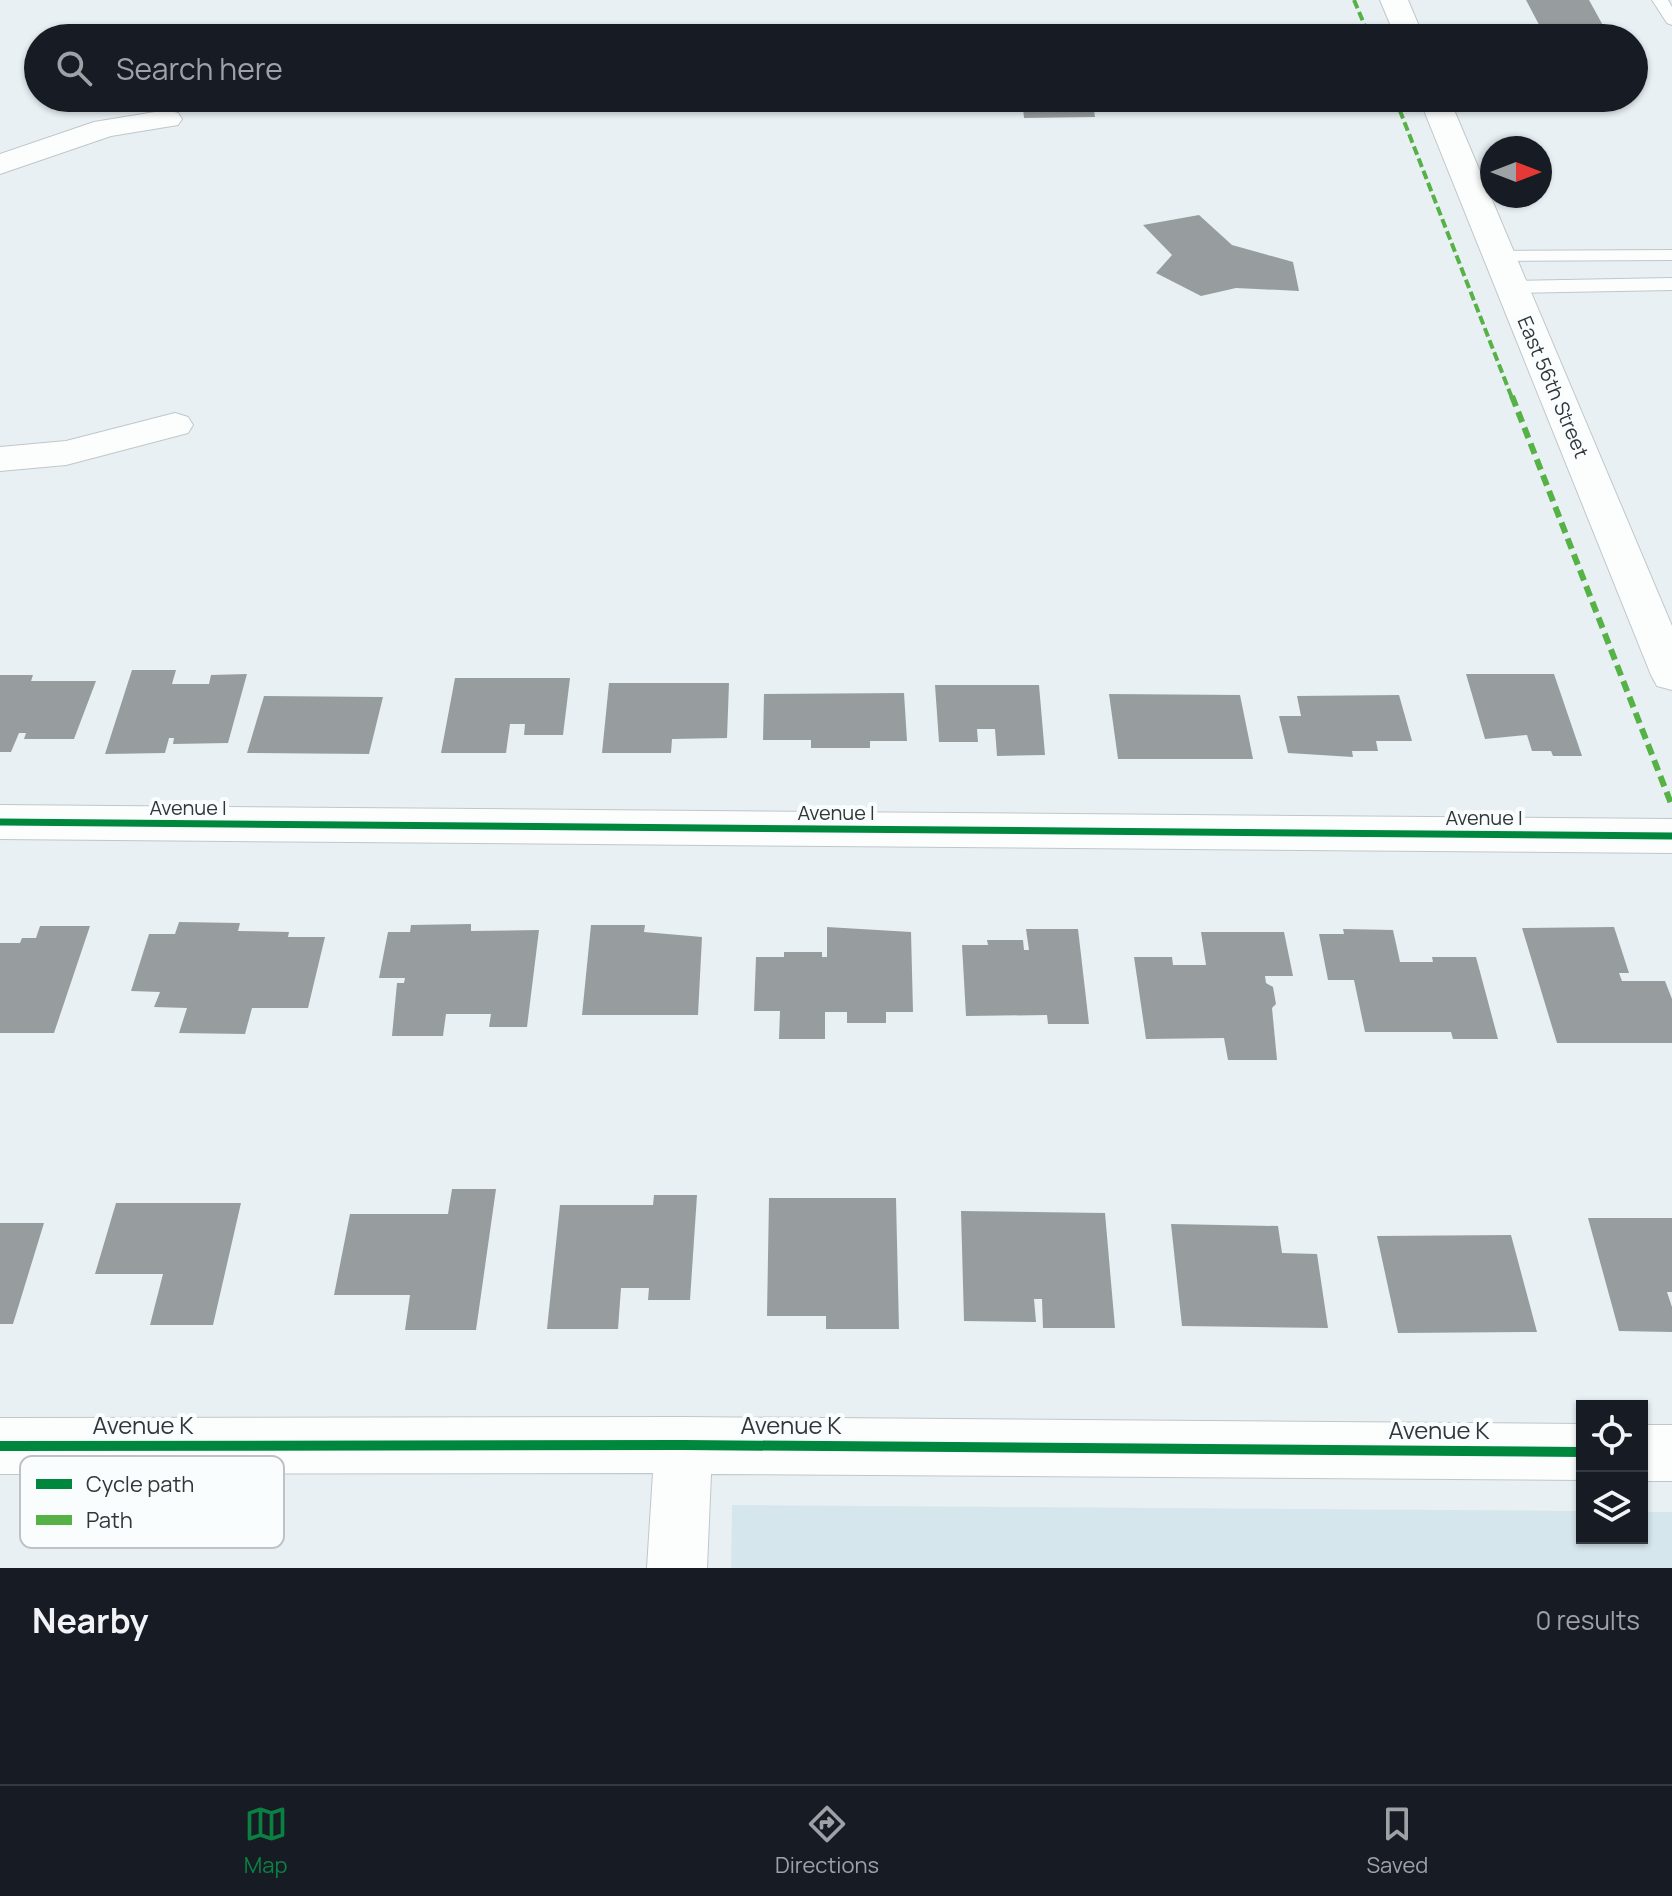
<!DOCTYPE html>
<style>
:root{--surface:#171b24;--page:#242831;--text:#f1f3f6;--muted:#9ea1a6;--line:#363941;--accent:#0b8043}
body{margin:0;font-family:Manrope,sans-serif;background:var(--page);color:var(--text)}
.controls{position:absolute;right:24px;bottom:24px;display:grid;overflow:hidden;border-radius:0px;box-shadow:0 2px 6px #0004}
.controls button{width:72px;height:72px;display:grid;place-items:center;padding:0;border:0;border-bottom:2px solid var(--line);background:var(--surface);color:var(--text);font:40px sans-serif}
.compass{position:absolute;left:1480px;top:136px;width:72px;height:72px;border-radius:50%;background:var(--surface);box-shadow:0 2px 6px #0004;rotate:90deg}
.list{margin:0;padding:0;list-style:none}
h2{display:flex;justify-content:space-between;align-items:center;height:104px;margin:0;padding:0 32px;font-size:34px}
h2 small{font-size:26px;font-weight:400;color:var(--muted)}
.icon{flex:none;width:44px;height:44px;fill:none;stroke:currentColor;stroke-width:2;stroke-linecap:round;stroke-linejoin:round}
.map{position:relative;flex:none;width:1672px;height:1568px;overflow:hidden}
.search{position:absolute;background:var(--surface);box-shadow:0 2px 6px #0004;left:24px;right:24px;top:24px;height:88px;display:flex;align-items:center;gap:20px;box-sizing:border-box;padding:0 28px;border-radius:44px;color:var(--muted);font-size:30px}
.sheet{height:216px;background:var(--surface)}
nav{display:flex;justify-content:space-around;align-items:center;box-sizing:border-box;height:112px;border-top:2px solid var(--line);background:var(--surface);font-size:22px;color:var(--muted)}
nav a{display:grid;justify-items:center;gap:4px}
nav .on{color:var(--accent)}
.map>svg:first-child{display:block}
</style>
<div class="map">
<svg width="1672" height="1568" viewBox="0 0 1672 1568">
<rect width="100%" height="100%" fill="#e8f0f3"/>
<!-- built -->
<path fill="#d6e6ed" d="M732 1505 1582 1511V1538H1642V1512H1672V1568H731Z"/>
<!-- building -->
<path fill="#979d9f" d="M1526 0H1589L1610 38H1546Z
M1022 98H1092L1095 117 1024 118Z
M1199 215 1232 245 1293 262 1299 291 1236 288 1201 296 1156 273 1172 255 1143 225Z
M132 670H176L172 684H209L211 675 247 674 228 743 173 744 174 738H169L165 753 105 754Z
M1466 674H1554L1582 756H1553L1551 751H1532L1527 735 1485 739Z
M0 675H33L31 681H96L74 739H24L26 733H19L11 752H0Z
M455 678H570L563 735H524L525 724H510L506 753H441Z
M609 683H729L727 738 672 739 671 753H602Z
M935 685H1039L1045 755 997 756 995 729H977L978 742H939Z
M904 693 907 741H870V748H811V740H763L764 694Z
M1109 694 1240 695 1253 759H1118Z
M1399 695 1412 741H1376L1378 751H1352L1353 757 1288 753 1279 716H1301L1297 696Z
M264 696 383 697 369 754 247 753Z
M179 922 240 923 238 931 289 932 288 937H325L308 1008H252L245 1034 179 1033 187 1008 154 1007 160 992 131 991 149 934H175Z
M471 924V931L539 930 527 1027H489L491 1014H446L443 1036H392L397 983H404L405 978H379L388 932H410L411 925Z
M591 925H645L644 932 702 937 698 1015H582Z
M40 926H90L54 1033H0V943H20L22 938H36Z
M827 927 911 932 913 1012H886V1023H847V1012H825V1039H779L780 1011H754L756 957H784V952H822V957H827Z
M1614 927 1629 973H1619L1622 981H1665L1672 999V1043H1557L1522 928Z
M1026 929H1078L1089 1024H1048L1047 1015 966 1016 962 945H988L987 940H1023L1024 950H1029Z
M1343 929 1393 930 1400 962H1433L1432 957H1476L1498 1039H1453L1451 1032H1365L1354 980H1328L1319 934H1344Z
M1201 932H1284L1293 976H1265L1266 983 1273 987 1276 1004 1272 1008 1277 1060H1228L1224 1038 1146 1039 1134 957H1172L1173 965H1206Z
M452 1189H496L476 1330H405L410 1295H334L350 1214H448Z
M654 1195H697L690 1300H648L649 1288H621L618 1329H547L560 1205H653Z
M769 1198H896L899 1329H826V1316H767Z
M116 1203H241L213 1325H150L163 1274H95Z
M961 1211 1105 1213 1115 1328H1043L1042 1299H1034L1036 1322 964 1321Z
M1588 1218H1672V1292H1667L1672 1307V1332L1619 1331Z
M0 1223H44L13 1324H0Z
M1171 1224 1278 1226 1282 1253 1317 1254 1328 1328 1182 1326Z
M1511 1235 1537 1332 1398 1333 1377 1236Z"/>
<g fill="none" stroke-linecap="round" stroke-linejoin="round">
<!-- lane casing -->
<g stroke="#c0c7c9" stroke-width="2">
<path id="lane" d="M1652 0H1668L1672 7V25L1667 23Z
M1672 250V260L1498 261 1489 256 1498 251Z
M1672 278V290L1511 293 1502 287 1511 281Z"/>
</g>
<!-- street casing -->
<g stroke="#c0c7c9" stroke-width="2">
<path id="street" d="M167 110 178 113 182 119 178 125 111 136 0 174V154L94 122Z
M175 413 188 417 193 425 188 433 66 465 0 471V447L66 441Z
M0 805 1672 819V853L0 839Z
M683 1417 1582 1424V1480L711 1474 707 1568H647L653 1473 0 1474V1418Z
M1642 1425H1672V1481H1642Z"/>
</g>
<!-- secondary casing -->
<g stroke="#c0c7c9" stroke-width="2">
<path id="secondary" d="M1380 0H1408L1424 38H1396Z
M1419 98H1449L1672 626V690L1657 686 1651 675Z"/>
</g>
<!-- lane -->
<use href="#lane" fill="#fcfdfd" fill-rule="evenodd"/>
<!-- street -->
<use href="#street" fill="#fcfdfd" fill-rule="evenodd"/>
<!-- secondary -->
<use href="#secondary" fill="#fcfdfd" fill-rule="evenodd"/>
<!-- quiet-far1 -->
<path stroke="#56b246" stroke-width="4" stroke-dasharray="9 4" stroke-linecap="butt" d="M1354 0 1370 38
M1395 98 1512 398"/>
<!-- quiet -->
<path stroke="#56b246" stroke-width="6" stroke-dasharray="11 6" stroke-linecap="butt" d="M1512 396 1672 806"/>
<!-- cycleway-far1 casing -->
<g stroke="#fafdfe" stroke-width="12">
<path id="cycleway-far1" d="M0 822 1672 836"/>
</g>
<!-- cycleway casing -->
<g stroke="#fafdfe" stroke-width="15">
<path id="cycleway" d="M0 1446 683 1445 1582 1452"/>
</g>
<!-- cycleway-far1 -->
<use href="#cycleway-far1" stroke="#00873e" stroke-width="7"/>
<!-- cycleway -->
<use href="#cycleway" stroke="#00873e" stroke-width="10"/>
</g>
<g text-anchor="middle" stroke-width="8" stroke-linejoin="round" paint-order="stroke">
<!-- street labels -->
<g font-size="20" fill="#313739" stroke="#fafdfe">
<text transform="translate(1553 387) rotate(67)" y="7">East 56th Street</text>
<text x="188" y="815">Avenue I</text>
<text x="836" y="820">Avenue I</text>
<text x="1484" y="825">Avenue I</text>
</g>
<!-- near-street labels -->
<g font-size="24" fill="#313739" stroke="#fafdfe">
<text x="143" y="1434">Avenue K</text>
<text x="791" y="1434">Avenue K</text>
<text x="1439" y="1439">Avenue K</text>
</g>
</g>
<!-- legend -->
<rect x="20" y="1456" width="264" height="92" rx="12" fill="#fafdfe" stroke="#bec2c3" stroke-width="2"/>
<rect x="36" y="1479" width="36" height="10" fill="#00873e"/>
<rect x="36" y="1515" width="36" height="10" fill="#56b246"/>
<g font-size="22" fill="#313739">
<text x="86" y="1492">Cycle path</text>
<text x="86" y="1528">Path</text>
</g>
</svg>
<div class="controls">
<button><svg class="icon" aria-label="locate" viewBox="0 0 24 24"><circle cx="12" cy="12" r="6"/><path d="M12 2v4M12 18v4M2 12h4M18 12h4"/></svg></button>
<button><svg class="icon" aria-label="layers" viewBox="0 0 24 24"><path d="M12 4l9 5-9 5-9-5zM3 14l9 5 9-5"/></svg></button>
</div>
<svg class="compass" viewBox="-18 -18 36 36"><path d="M0-13l5 13h-10z" fill="#e53935"/><path d="M0 13l5-13h-10z" fill="#9ea1a6"/></svg>
<div class="search"><svg class="icon" aria-label="search" viewBox="0 0 24 24"><circle cx="10" cy="10" r="6"/><path d="M15 15l6 6"/></svg>Search here</div>
</div>
<section class="sheet">
<h2>Nearby<small>0 results</small></h2>
<ul class="list">
</ul>
</section>
<nav>
<a class="on"><svg class="icon" aria-label="map" viewBox="0 0 24 24"><path d="M3 6l6-2 6 2 6-2v14l-6 2-6-2-6 2zM9 4v14M15 6v14"/></svg>Map</a>
<a><svg class="icon" aria-label="directions" viewBox="0 0 24 24"><path d="M12 3l9 9-9 9-9-9zM9 14v-3h6M13 9l2 2-2 2"/></svg>Directions</a>
<a><svg class="icon" aria-label="saved" viewBox="0 0 24 24"><path d="M7 4h10v16l-5-4-5 4z"/></svg>Saved</a>
</nav>
